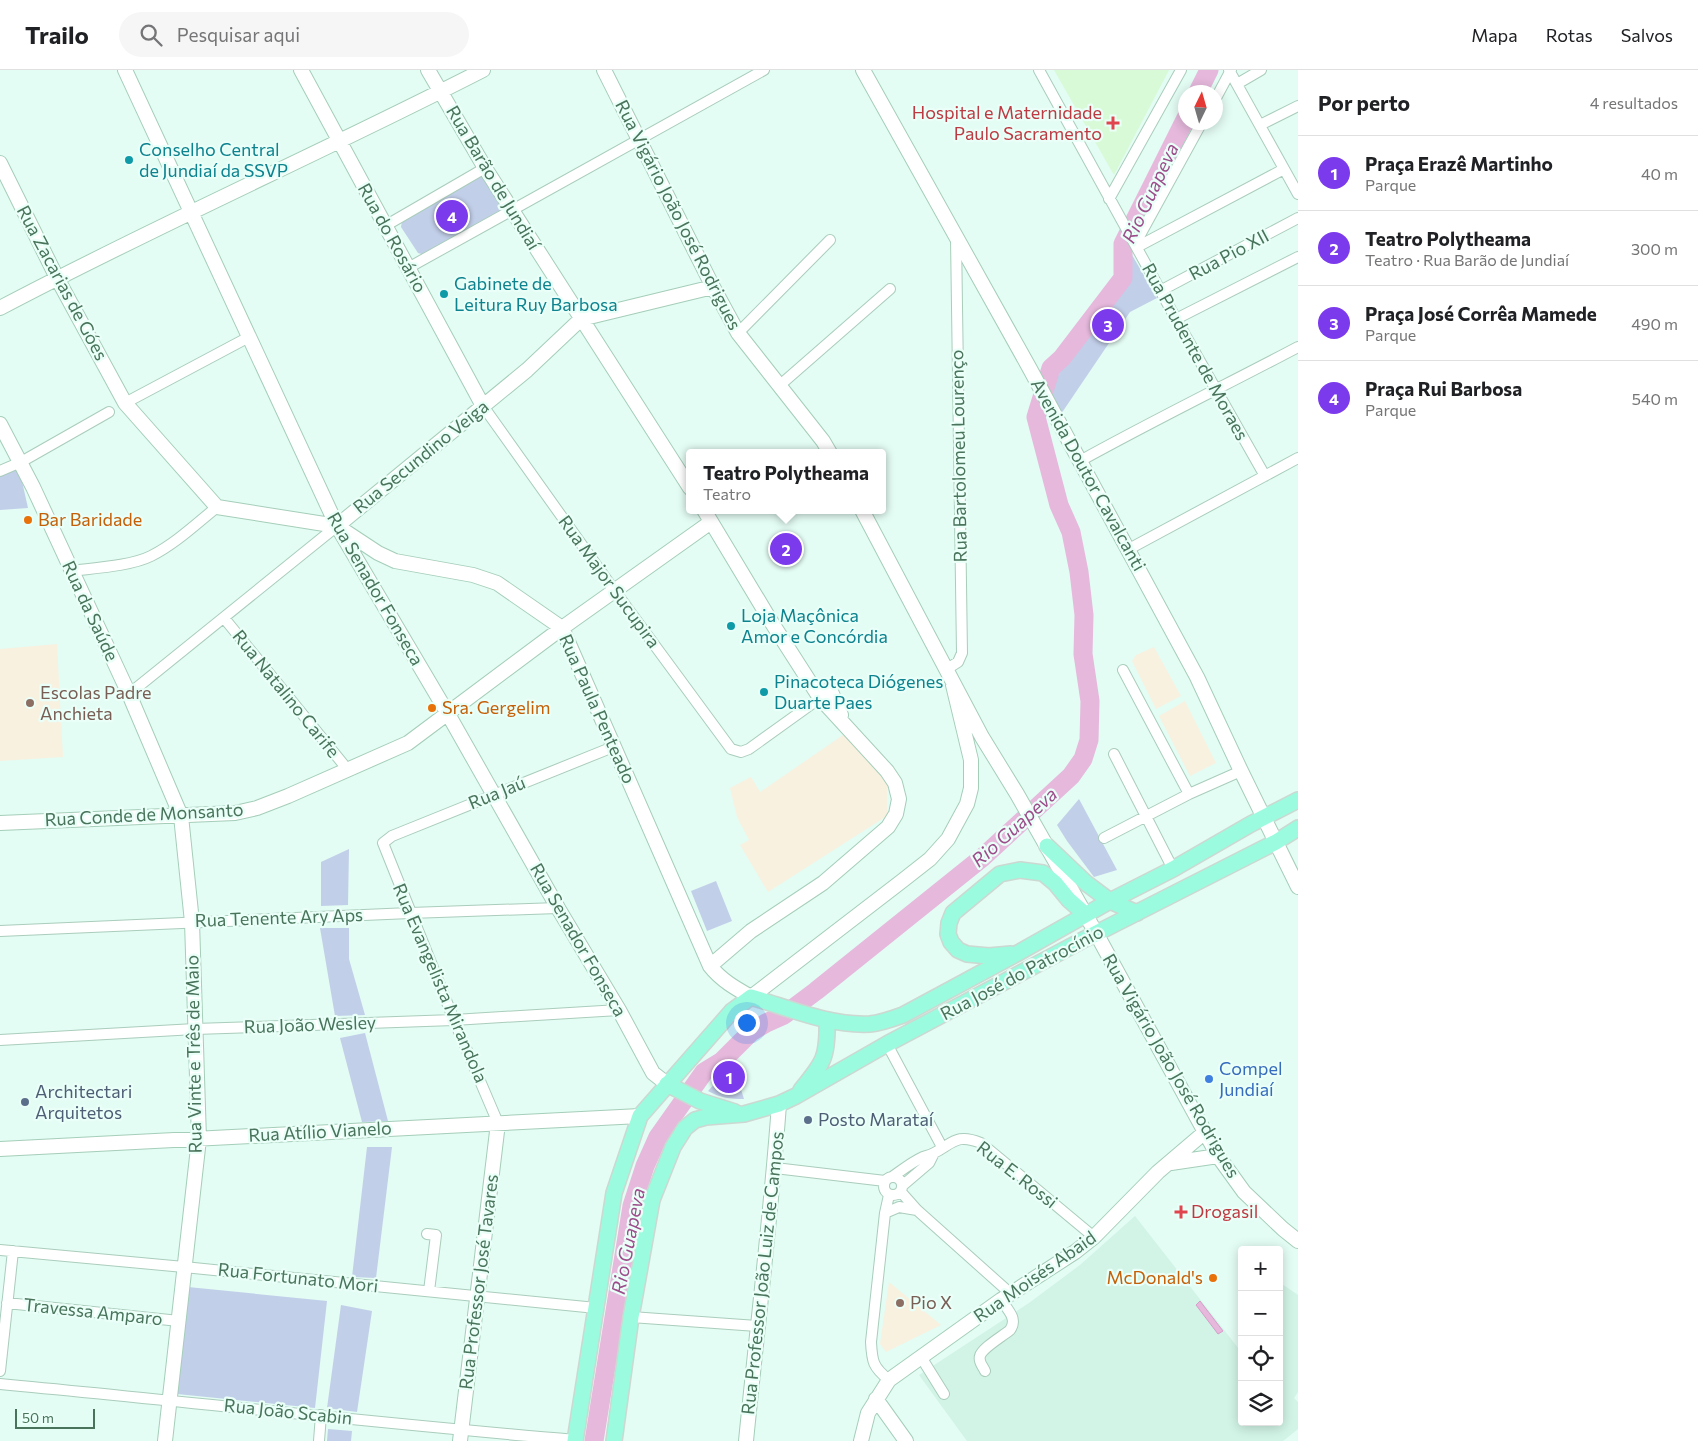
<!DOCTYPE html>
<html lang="pt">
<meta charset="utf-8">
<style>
:root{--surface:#fff;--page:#f6f6f6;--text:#202124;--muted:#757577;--line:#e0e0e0;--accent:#7c3aed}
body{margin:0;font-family:Commissioner,sans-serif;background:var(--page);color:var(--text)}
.controls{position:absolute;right:15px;bottom:15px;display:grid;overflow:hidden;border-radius:5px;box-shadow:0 2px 12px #0003}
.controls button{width:45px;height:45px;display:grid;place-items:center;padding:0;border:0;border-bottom:1px solid var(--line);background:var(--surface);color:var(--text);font:25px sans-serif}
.compass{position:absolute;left:1178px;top:15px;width:45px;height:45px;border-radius:50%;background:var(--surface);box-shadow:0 2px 12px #0003;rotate:5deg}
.scale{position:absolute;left:15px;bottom:12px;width:80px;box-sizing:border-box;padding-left:5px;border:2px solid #49745b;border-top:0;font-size:14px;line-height:18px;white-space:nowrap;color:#49745b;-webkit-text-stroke:4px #e9fff8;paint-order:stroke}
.you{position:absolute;left:746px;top:952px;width:18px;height:18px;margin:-12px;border:4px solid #fff;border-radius:50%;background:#1a73e8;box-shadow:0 0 0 8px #1a73e833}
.badge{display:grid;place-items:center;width:32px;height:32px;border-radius:50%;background:var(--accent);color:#fff;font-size:16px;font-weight:700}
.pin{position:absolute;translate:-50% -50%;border:2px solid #fff;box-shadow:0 1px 5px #0006}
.popup{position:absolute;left:686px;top:379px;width:200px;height:65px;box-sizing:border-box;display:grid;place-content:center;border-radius:5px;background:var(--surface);filter:drop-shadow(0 1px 4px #0005);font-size:16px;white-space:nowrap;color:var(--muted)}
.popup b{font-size:19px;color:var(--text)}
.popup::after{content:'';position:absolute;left:50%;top:100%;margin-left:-10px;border:10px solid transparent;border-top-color:var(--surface)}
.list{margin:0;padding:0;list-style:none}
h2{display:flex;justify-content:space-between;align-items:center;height:65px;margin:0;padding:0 20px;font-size:21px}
h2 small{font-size:16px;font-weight:400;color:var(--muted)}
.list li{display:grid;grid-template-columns:32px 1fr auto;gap:15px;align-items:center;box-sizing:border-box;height:75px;padding:0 20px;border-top:1px solid var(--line)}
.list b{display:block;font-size:19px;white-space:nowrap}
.list p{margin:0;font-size:16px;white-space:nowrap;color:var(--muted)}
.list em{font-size:16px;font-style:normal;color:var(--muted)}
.icon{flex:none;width:28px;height:28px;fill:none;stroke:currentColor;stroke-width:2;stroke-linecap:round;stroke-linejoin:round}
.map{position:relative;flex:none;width:1298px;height:1371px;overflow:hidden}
header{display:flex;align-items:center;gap:30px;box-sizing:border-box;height:70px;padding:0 25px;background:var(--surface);border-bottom:1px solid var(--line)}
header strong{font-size:24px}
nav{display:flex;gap:28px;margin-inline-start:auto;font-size:18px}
.search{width:350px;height:45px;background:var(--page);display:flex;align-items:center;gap:12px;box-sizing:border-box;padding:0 18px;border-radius:28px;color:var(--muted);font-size:19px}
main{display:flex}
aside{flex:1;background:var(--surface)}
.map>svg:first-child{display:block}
</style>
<header>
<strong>Trailo</strong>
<div class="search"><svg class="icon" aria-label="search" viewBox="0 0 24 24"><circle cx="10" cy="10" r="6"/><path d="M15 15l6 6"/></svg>Pesquisar aqui</div>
<nav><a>Mapa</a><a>Rotas</a><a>Salvos</a></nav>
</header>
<main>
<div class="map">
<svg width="1298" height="1371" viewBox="0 0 1298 1371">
<rect width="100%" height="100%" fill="#e3fcf4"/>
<!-- residential -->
<path fill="#d1f4e6" d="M1135 1146 1242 1283V1352H1279V1219L1282 1214 1298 1225V1322L1294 1328 1298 1332V1359L1283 1371H967L919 1305 1029 1233 1080 1195Z"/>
<!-- education -->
<path fill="#f8f1e0" d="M57 574 63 687 0 691V579Z
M1154 577 1181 626 1156 639 1132 591 1136 585Z
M1185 631 1216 693 1190 706 1159 646Z
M846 663 874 692 887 712V746L768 822 740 775 749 770 737 747 730 718 751 707 760 722Z
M889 1212 941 1255 886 1282 880 1274Z"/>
<!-- medical -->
<path fill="#d8fad6" d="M1054 0H1169L1114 105Z"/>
<!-- green -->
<path fill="#c2cfe9" d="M481 105 486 106 504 134 502 142 425 185 418 183 401 157 402 151Z
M1128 178 1157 228 1130 242 1061 344 1049 325 1063 295 1108 239 1129 207Z
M19 398 28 438 0 440V404Z
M1079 729 1117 800 1094 807 1067 771 1057 755Z
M349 779 348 835 321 836V792Z
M716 811 732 851 707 861 691 821Z
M320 858H349V889L365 945 335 946Z
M365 963 388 1051 362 1052 340 968Z
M733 994 744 1029C731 1029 720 1028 708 1021Z
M367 1077H392L376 1208 352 1207Z
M188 1217 327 1231 315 1338 177 1324Z
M341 1235 372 1241 357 1342 327 1338Z
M328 1359 352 1361 351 1371H327Z"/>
<!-- water -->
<path fill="#e5b8dc" stroke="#d79eca" d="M1200 1231 1223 1261 1218 1264 1196 1235Z"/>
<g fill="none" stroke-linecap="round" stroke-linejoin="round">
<!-- river -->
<path stroke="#e5b8dc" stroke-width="19" d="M1198 22 1209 0
M594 1371 632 1136 645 1096 658 1067 704 1002 722 991 751 962 766 953 784 945 816 921 983 787 1071 706 1083 689 1089 670 1090 631 1083 584 1084 545 1079 502 1071 462 1059 435 1036 347 1051 298 1062 288 1123 208V174L1186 48"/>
<!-- street casing -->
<g stroke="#aacdbc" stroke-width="12">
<path id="street" d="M1039 0 1176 249 1265 406
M1229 0 1298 124
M1237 14 1261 0
M1216 28 1231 0
M1260 55 1298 36
M1109 129 1181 0
M385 156 485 98
M1135 174 1202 52
M1137 177 1284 99
M408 198 764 0
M1160 221 1298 148
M1176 249 1298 187
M738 263 830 170
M779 316 890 219
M125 333 249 267
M483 336 614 520 731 679 741 682 749 679 820 628
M1080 391C1152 351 1226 315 1298 277
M0 401 21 392 109 342
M1129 479 1298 388
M71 501C94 498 131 496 151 486 175 474 196 454 217 437
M224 548 348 700
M947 599 958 592 962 583 956 167
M1123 600 1189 724
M129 624 337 456
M1114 684 1173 799
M1104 768 1189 724 1241 701
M0 861 410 843 558 838
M0 970 195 959 454 950 619 940
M887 974 942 1077
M498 1053 454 950 383 773 392 766 613 677
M775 1098 885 1111
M884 1116a9 9 0 1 1 18 0a9 9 0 1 1-18 0Z
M892 1107C902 1100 912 1092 923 1087 926 1086 930 1085 934 1083 953 1073 957 1063 981 1073L1094 1167
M902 1116 929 1093 934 1083
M901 1122 917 1140 1011 1224
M885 1143 899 1137 917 1140
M427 1164 436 1165 429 1221
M0 1180 184 1197 596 1238
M7 1233 179 1251
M631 1247 757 1256
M921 1287 944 1324
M0 1301 13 1181
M985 1301C983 1296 978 1292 980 1286 982 1278 1003 1266 1010 1260 1018 1249 1008 1240 1001 1230
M889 1310C873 1297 872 1292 871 1272L885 1143 889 1125
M0 1314C192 1332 383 1354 575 1370
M319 1371 321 1345"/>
</g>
<!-- secondary casing -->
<g stroke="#a5ceb9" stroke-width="16">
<path id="secondary" d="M125 0 337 456 448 644 558 838 619 940 653 1003 667 1014
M301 0 483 336
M428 0 485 98 690 418
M604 0 713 217 738 263 823 371 830 383
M863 0 1030 299 1197 607 1241 701 1298 817
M0 93 57 208 125 333 217 437 337 456 378 483 395 491 473 505 497 513 562 558 710 896C721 910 735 918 751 927L902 811 930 789 948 769 967 734 971 718V690L953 615
M0 238C159 154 323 82 483 0
M0 354 33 417 129 624 181 746 192 852 199 1069 165 1371
M704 440 772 553 820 628 887 701 895 713 899 729 896 744 888 757 823 813 751 861 710 896
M862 440 982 667 1017 724 1096 863 1218 1086 1244 1122 1283 1159 1298 1171
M337 456 527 300 581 249 713 217
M830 619 841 645
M0 753 235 743 257 738 288 726 408 673 562 558 711 452
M0 1079 640 1046
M1171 1093 1218 1086
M876 1329 906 1371
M460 1371 498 1053
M746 1371C757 1259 771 1147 779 1034
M861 1371 868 1343 889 1310 1001 1230 1075 1182 1094 1167 1158 1102 1205 1062"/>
</g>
<!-- primary casing -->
<g stroke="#ccd8d1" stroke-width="18">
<path id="primary" d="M1047 776 1086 813 1110 831 1137 843
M1011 884 989 886 967 884 958 880 951 872 948 864 949 853 953 843 1000 804 1020 800 1043 803 1055 813 1069 830 1085 844
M667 1014 700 1031 735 1042
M801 1020C824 992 828 987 827 950
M575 1371 614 1123 640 1046 732 941 751 927C789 938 829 956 870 954 881 953 892 949 903 945L1018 883 1110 831 1173 799 1251 754 1298 730
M614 1371 631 1247 652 1130 673 1077 685 1058 695 1050 706 1047 744 1044 779 1034 796 1026 887 974 1083 870 1276 772 1298 758"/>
</g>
<!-- street -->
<use href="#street" stroke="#fff" stroke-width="10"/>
<!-- secondary -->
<use href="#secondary" stroke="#fff" stroke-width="14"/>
<!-- primary -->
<use href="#primary" stroke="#9bfbde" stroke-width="15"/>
</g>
<!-- markers -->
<g fill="#e0444e" stroke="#e9fff8" stroke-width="2">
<path d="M1110.5 45.5h5v5h5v5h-5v5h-5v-5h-5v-5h5z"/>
<path d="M1178.5 1134.5h5v5h5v5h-5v5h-5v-5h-5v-5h5z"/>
</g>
<g fill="#0f9aa8" stroke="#e9fff8" stroke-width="2">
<circle cx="129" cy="90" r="5"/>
<circle cx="444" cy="224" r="5"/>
<circle cx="731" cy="556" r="5"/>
<circle cx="764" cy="622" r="5"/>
</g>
<g fill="#e8710a" stroke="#e9fff8" stroke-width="2">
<circle cx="28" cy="450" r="5"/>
<circle cx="432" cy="638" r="5"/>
<circle cx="1213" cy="1208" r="5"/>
</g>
<g fill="#8d6e63" stroke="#e9fff8" stroke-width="2">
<circle cx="30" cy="633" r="5"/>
<circle cx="900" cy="1233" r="5"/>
</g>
<circle fill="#3f7fe0" stroke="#e9fff8" stroke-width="2" cx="1209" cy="1009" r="5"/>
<g fill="#5c6f8a" stroke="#e9fff8" stroke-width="2">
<circle cx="25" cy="1032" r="5"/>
<circle cx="808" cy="1050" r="5"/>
</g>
<g text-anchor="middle" stroke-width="4.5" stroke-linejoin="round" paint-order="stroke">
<!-- health labels -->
<g font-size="18" fill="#be3a42" stroke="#e9fff8" text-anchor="end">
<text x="1102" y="49">Hospital e Maternidade<tspan x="1102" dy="21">Paulo Sacramento</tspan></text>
<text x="1191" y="1148" text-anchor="start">Drogasil</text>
</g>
<!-- culture labels -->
<g font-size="18" fill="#0d838f" stroke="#e9fff8" text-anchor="start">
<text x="139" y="86">Conselho Central<tspan x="139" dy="21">de Jundiaí da SSVP</tspan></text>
<text x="454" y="220">Gabinete de<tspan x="454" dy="21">Leitura Ruy Barbosa</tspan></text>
<text x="741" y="552">Loja Maçônica<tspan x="741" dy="21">Amor e Concórdia</tspan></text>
<text x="774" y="618">Pinacoteca Diógenes<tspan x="774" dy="21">Duarte Paes</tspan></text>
</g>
<!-- street labels -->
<g font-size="18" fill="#49745b" stroke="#e9fff8">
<text transform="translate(493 108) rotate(59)" y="6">Rua Barão de Jundiaí</text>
<text transform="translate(678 145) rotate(63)" y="6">Rua Vigário João José Rodrigues</text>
<text transform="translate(392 168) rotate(61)" y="6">Rua do Rosário</text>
<text transform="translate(1229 185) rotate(-28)" y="6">Rua Pio XII</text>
<text transform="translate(62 213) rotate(62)" y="6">Rua Zacarias de Góes</text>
<text transform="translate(1195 282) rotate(61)" y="6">Rua Prudente de Moraes</text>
<text transform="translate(959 386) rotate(-91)" y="6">Rua Bartolomeu Lourenço</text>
<text transform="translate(421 387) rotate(-39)" y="6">Rua Secundino Veiga</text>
<text transform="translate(1088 405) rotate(61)" y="6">Avenida Doutor Cavalcanti</text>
<text transform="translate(609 512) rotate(54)" y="6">Rua Major Sucupira</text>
<text transform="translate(375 519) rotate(60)" y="6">Rua Senador Fonseca</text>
<text transform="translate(90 541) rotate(65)" y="6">Rua da Saúde</text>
<text transform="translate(286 624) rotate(51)" y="6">Rua Natalino Carife</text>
<text transform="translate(597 639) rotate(66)" y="6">Rua Paula Penteado</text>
<text transform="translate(497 723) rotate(-22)" y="6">Rua Jaú</text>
<text transform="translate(144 745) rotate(-3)" y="6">Rua Conde de Monsanto</text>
<text transform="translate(279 848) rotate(-2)" y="6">Rua Tenente Ary Aps</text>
<text transform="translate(578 870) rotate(60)" y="6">Rua Senador Fonseca</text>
<text transform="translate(1022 903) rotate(-28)" y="6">Rua José do Patrocínio</text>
<text transform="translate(440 913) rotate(67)" y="6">Rua Evangelista Mirandola</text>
<text transform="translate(310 955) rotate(-2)" y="6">Rua João Wesley</text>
<text transform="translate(194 984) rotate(-91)" y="6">Rua Vinte e Três de Maio</text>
<text transform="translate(1171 996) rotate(60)" y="6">Rua Vigário João José Rodrigues</text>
<text transform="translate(320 1062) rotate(-3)" y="6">Rua Atílio Vianelo</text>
<text transform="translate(1017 1105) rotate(38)" y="6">Rua E. Rossi</text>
<text transform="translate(763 1203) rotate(-84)" y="6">Rua Professor João Luiz de Campos</text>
<text transform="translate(1035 1207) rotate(-35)" y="6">Rua Moisés Abaid</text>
<text transform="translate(298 1208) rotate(6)" y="6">Rua Fortunato Mori</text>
<text transform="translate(479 1212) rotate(-83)" y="6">Rua Professor José Tavares</text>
<text transform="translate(93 1242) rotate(6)" y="6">Travessa Amparo</text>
<text transform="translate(288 1342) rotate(6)" y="6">Rua João Scabin</text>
</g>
<!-- food labels -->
<g font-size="18" fill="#c56008" stroke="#e9fff8" text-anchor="start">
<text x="38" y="456">Bar Baridade</text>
<text x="442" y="644">Sra. Gergelim</text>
<text x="1203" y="1214" text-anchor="end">McDonald's</text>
</g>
<!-- education labels -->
<g font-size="18" fill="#785e54" stroke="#e9fff8" text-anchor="start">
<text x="40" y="629">Escolas Padre<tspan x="40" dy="21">Anchieta</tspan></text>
<text x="910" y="1239">Pio X</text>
</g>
<!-- shop labels -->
<g font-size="18" fill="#366cbe" stroke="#e9fff8" text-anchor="start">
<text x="1219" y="1005">Compel<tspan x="1219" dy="21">Jundiaí</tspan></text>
</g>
<!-- service labels -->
<g font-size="18" fill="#4e5e75" stroke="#e9fff8" text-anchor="start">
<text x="35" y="1028">Architectari<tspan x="35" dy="21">Arquitetos</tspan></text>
<text x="818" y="1056">Posto Marataí</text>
</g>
<!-- water labels -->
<g font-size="19" font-style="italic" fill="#9c4c8a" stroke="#e9fff8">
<text transform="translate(1150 123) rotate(-65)" y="7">Rio Guapeva</text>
<text transform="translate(1014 757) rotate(-42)" y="7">Rio Guapeva</text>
<text transform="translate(628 1171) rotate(-79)" y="7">Rio Guapeva</text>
</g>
</g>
</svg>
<div class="controls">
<button>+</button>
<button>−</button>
<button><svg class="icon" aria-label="locate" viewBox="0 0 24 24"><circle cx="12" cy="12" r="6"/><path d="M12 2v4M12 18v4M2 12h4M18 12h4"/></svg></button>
<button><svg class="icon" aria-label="layers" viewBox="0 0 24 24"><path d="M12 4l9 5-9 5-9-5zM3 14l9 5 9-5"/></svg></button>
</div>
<svg class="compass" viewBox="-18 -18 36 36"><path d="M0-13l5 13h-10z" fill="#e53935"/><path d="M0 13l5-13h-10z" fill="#757577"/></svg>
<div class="scale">50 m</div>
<div class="you"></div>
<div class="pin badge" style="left:729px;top:1007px">1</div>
<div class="pin badge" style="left:786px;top:479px">2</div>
<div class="popup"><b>Teatro Polytheama</b>Teatro</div>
<div class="pin badge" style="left:1108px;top:255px">3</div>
<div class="pin badge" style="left:452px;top:146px">4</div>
</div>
<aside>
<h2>Por perto<small>4 resultados</small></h2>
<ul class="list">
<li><span class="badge">1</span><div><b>Praça Erazê Martinho</b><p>Parque</p></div><em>40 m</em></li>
<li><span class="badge">2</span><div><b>Teatro Polytheama</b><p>Teatro · Rua Barão de Jundiaí</p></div><em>300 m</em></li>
<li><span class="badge">3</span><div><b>Praça José Corrêa Mamede</b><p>Parque</p></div><em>490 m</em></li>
<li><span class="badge">4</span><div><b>Praça Rui Barbosa</b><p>Parque</p></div><em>540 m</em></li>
</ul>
</aside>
</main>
